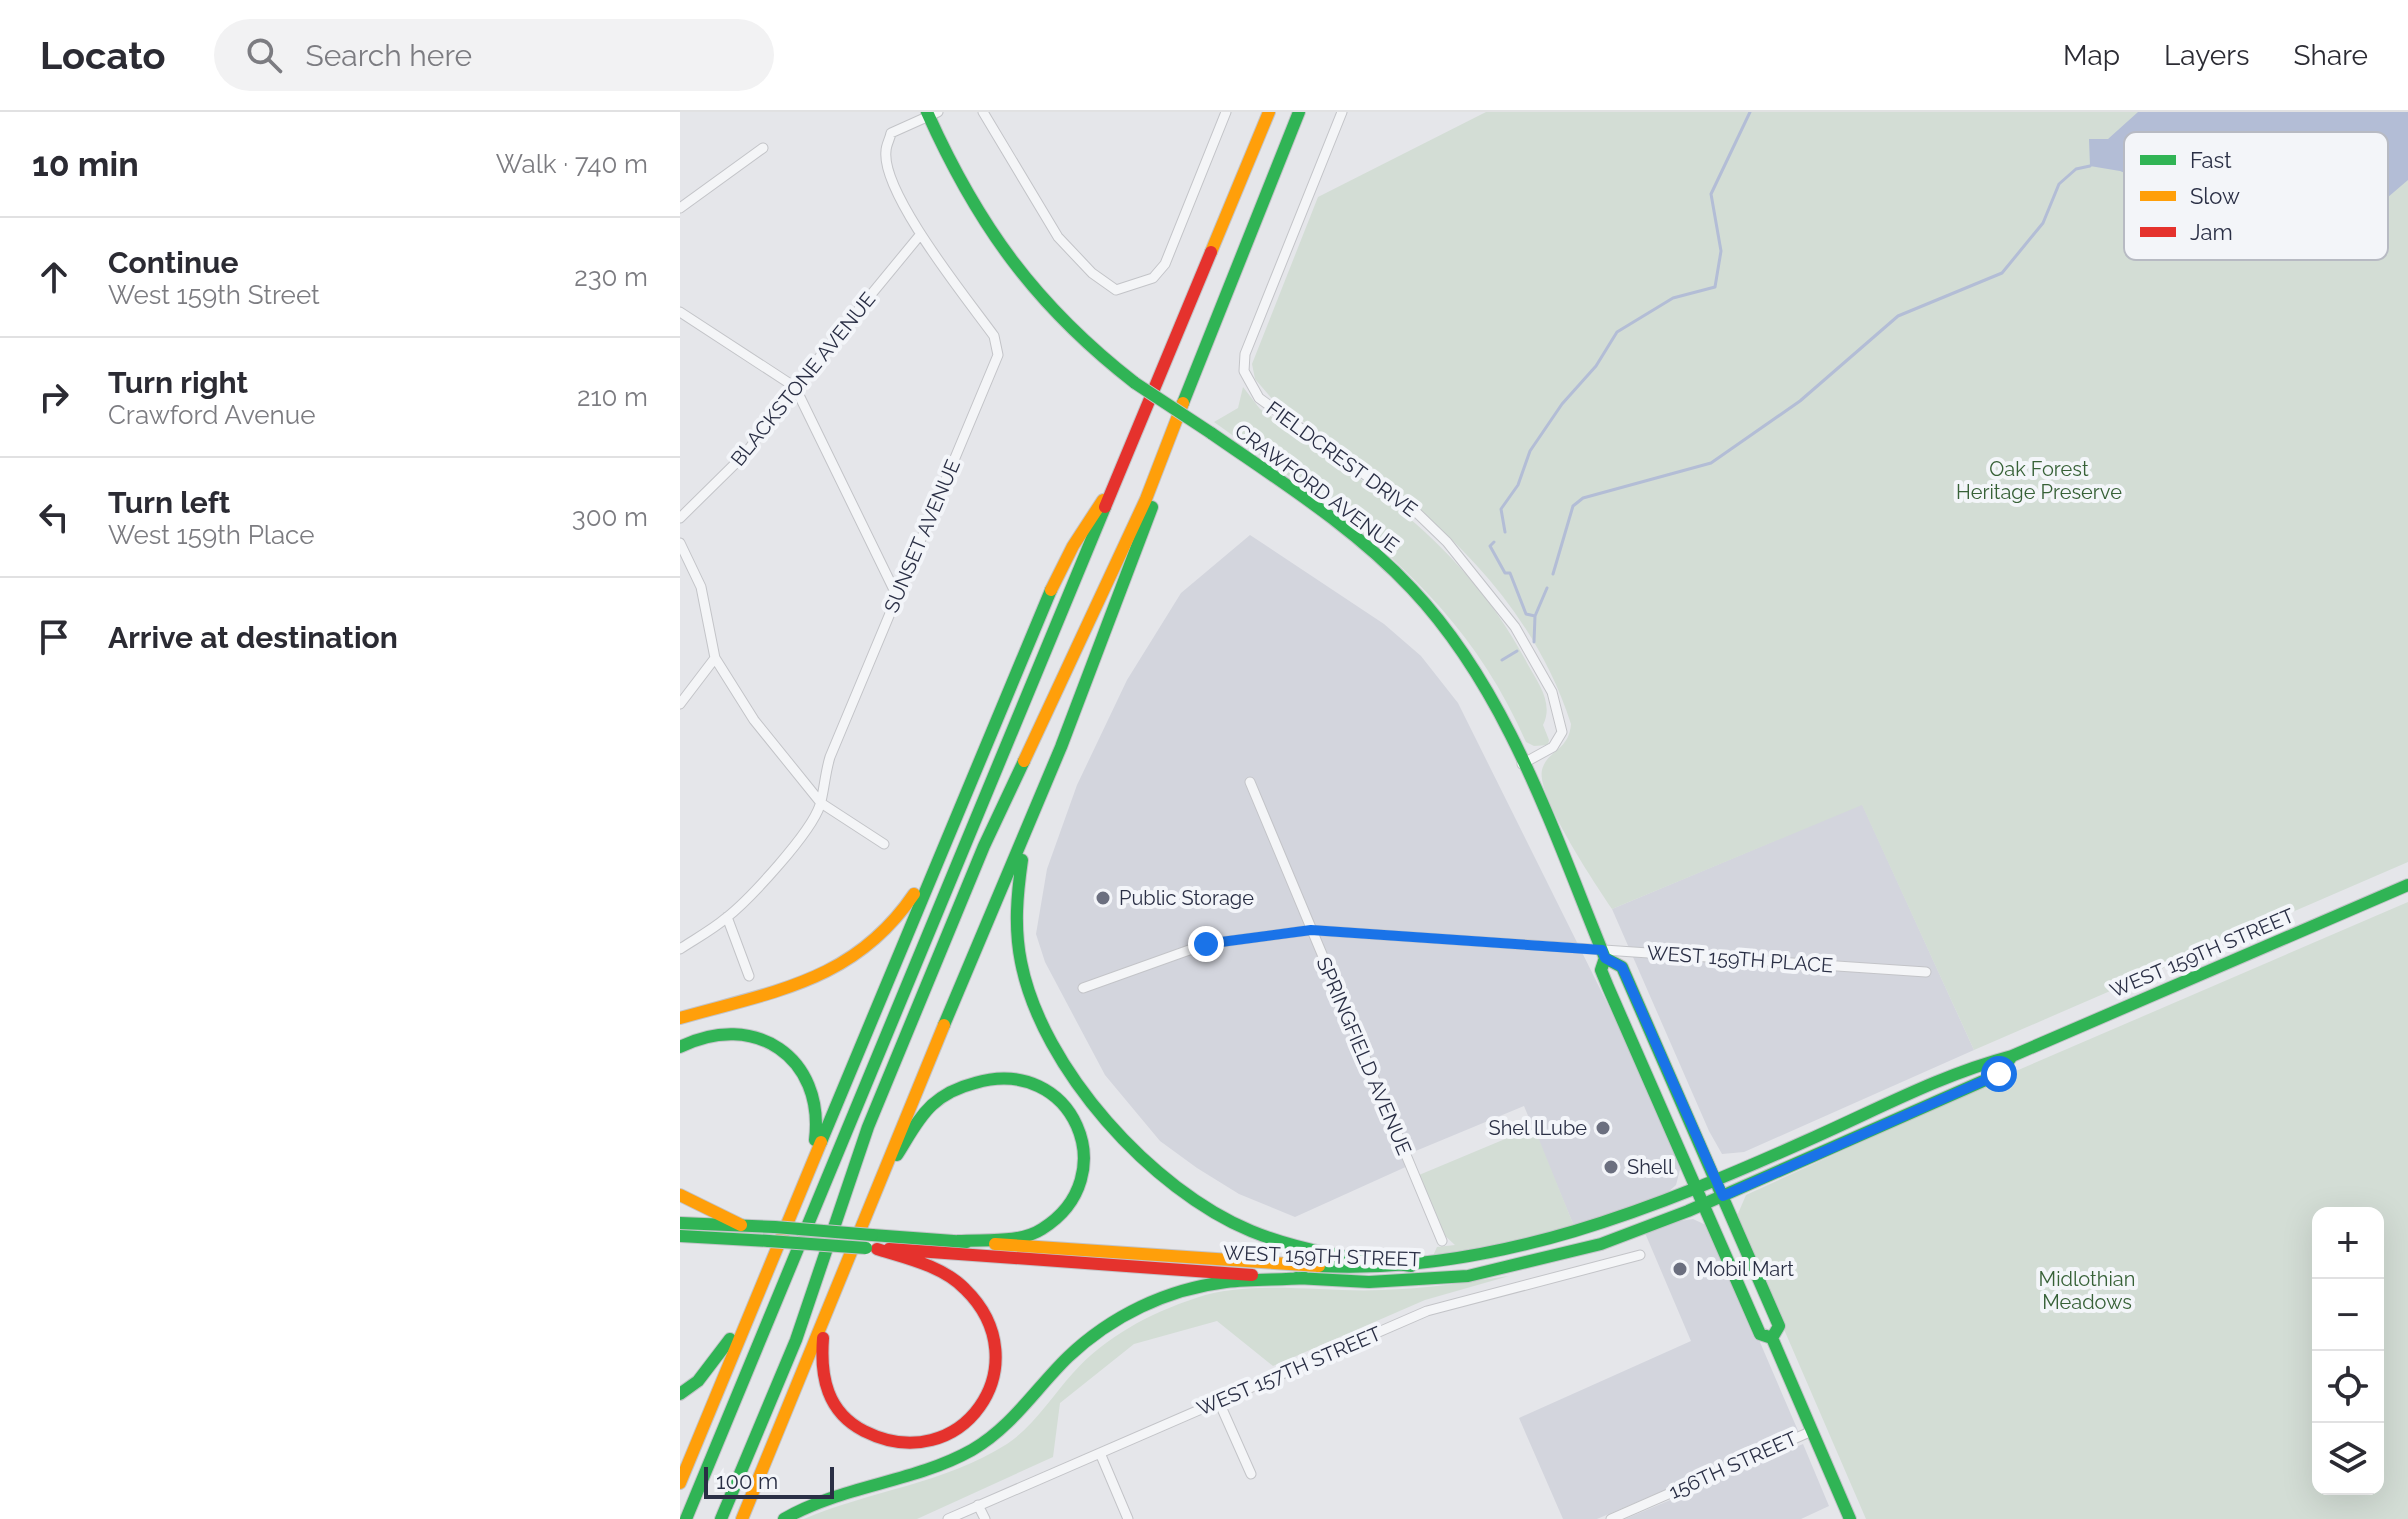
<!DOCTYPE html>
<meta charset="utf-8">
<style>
:root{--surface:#fff;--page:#f2f2f3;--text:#2b2b33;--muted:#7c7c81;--line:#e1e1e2}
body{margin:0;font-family:Raleway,sans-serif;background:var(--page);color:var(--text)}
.controls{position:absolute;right:24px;bottom:24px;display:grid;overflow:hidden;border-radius:16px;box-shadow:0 8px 32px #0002}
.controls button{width:72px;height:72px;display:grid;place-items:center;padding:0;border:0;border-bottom:2px solid var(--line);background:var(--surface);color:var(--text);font:40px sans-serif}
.scale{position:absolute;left:24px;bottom:20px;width:130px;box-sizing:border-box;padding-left:8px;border:4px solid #2a2f45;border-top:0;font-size:22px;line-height:28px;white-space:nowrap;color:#2a2f45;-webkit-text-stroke:6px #f3f5f9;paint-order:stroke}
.stop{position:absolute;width:24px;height:24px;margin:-18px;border:6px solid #1a73e8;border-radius:50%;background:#fff}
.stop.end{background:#1a73e8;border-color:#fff;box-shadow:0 2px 8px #0008}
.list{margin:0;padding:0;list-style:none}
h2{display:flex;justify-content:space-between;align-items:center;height:104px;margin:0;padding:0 32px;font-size:34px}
h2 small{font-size:26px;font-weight:400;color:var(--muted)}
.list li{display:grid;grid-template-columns:52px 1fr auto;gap:24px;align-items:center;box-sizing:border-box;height:120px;padding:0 32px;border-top:2px solid var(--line)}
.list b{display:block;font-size:30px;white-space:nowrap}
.list p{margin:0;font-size:26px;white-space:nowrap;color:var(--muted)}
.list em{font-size:26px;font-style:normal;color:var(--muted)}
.icon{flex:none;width:44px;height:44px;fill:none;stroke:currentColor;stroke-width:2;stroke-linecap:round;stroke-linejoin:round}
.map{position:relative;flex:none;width:1728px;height:1407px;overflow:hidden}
header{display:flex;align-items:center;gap:48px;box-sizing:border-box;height:112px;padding:0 40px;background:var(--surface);border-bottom:2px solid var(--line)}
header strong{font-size:38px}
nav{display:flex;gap:44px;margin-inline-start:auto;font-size:28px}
.search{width:560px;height:72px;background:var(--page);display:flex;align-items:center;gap:20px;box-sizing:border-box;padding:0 28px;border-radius:44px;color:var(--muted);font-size:30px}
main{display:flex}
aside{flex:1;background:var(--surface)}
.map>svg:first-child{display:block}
</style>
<header>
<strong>Locato</strong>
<div class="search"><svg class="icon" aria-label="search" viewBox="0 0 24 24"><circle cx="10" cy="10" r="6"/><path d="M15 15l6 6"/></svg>Search here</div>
<nav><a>Map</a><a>Layers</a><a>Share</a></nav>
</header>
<main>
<aside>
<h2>10 min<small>Walk · 740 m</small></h2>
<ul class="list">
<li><svg class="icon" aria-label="ahead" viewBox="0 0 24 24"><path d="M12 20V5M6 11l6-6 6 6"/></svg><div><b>Continue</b><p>West 159th Street</p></div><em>230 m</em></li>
<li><svg class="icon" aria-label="right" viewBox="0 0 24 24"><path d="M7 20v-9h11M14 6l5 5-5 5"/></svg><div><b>Turn right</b><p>Crawford Avenue</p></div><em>210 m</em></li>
<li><svg class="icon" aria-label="left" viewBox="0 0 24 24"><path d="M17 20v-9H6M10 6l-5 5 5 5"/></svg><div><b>Turn left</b><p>West 159th Place</p></div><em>300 m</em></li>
<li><svg class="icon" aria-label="arrive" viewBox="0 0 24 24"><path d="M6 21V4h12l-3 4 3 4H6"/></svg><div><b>Arrive at destination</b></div></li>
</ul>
</aside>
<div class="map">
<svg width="1728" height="1407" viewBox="0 0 1728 1407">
<rect width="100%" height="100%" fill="#e5e6ea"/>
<!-- built -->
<path fill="#d3d5dd" d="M570 423 704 512 741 544 778 591 962 961 1001 1054 996 1073 985 1083 896 1119 844 994 726 1043 730 1053 615 1105 559 1082 517 1056 480 1029 425 963 365 850 356 822 367 757 397 673 447 568 501 481Z
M1182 692 1294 938 1064 1040 1042 1042 1029 1019 932 797Z
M1013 1107 1028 1114 1036 1128 1119 1321 917 1407H883L839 1306 1011 1229 965 1121 993 1110Z
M1123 1332 1149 1394 1121 1407H945Z"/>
<!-- green -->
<path fill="#d3ddd5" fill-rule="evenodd" d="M806 0H1728V750L1294 938 1182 693 932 797C916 773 856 684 862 658 867 638 889 639 891 612 842 461 717 375 594 289L575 267 572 252 638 85Z
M563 275 580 297C686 369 786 434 847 551 858 571 874 591 863 613L869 628 868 633 854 634 846 630C779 477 664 404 534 310L558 296Z
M1728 790V1407H1186L1061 1118 1057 1104 1066 1083 1336 959ZM1638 1101H1698V1377H1638Z
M854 1015 896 1119 751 1148 757 1135 775 1133 763 1122 739 1063Z
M829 1164 745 1188 593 1254 537 1209 454 1232 380 1291 373 1345 237 1407H124C192 1378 264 1372 327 1332 353 1315 373 1283 393 1261 425 1225 470 1201 516 1186 570 1167 645 1181 702 1178 745 1177 787 1170 829 1164Z"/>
<!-- water -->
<path fill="#b3bdd6" d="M1458 0H1728V68L1673 115 1624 136 1567 131 1530 112 1475 73 1440 59 1410 54 1409 27H1428Z"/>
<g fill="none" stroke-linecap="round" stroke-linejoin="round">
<!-- stream -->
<path stroke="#b3bdd6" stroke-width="3" d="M825 420 821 397 838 373 850 339 882 292 916 254 937 220 993 186 1035 175 1041 139 1031 82 1070 0
M814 430 810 434 825 461H830L846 502 855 504
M873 462 893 394 903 386 1031 351 1120 289 1218 204 1322 161 1363 111 1379 72 1396 57 1410 54
M854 530 855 504 867 476
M822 548 837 539"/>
<!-- street casing -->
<g stroke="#c3c4c8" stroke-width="11">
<path id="street" d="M303 0 378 125 412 161 436 178 473 166 485 152 546 0
M662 0 565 242 564 259 579 286 735 399 767 430 835 515 872 580 882 620 873 635 842 652
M0 96 83 36
M0 200 115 275 217 484
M0 406 66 341 115 275 240 123
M0 431 21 475 35 546 74 608 141 691 204 732
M0 592 35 546
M570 670 762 1129
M47 805 69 864
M0 837C15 827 32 818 46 806 70 787 131 721 140 693 144 680 145 661 150 645L318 243 314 224C288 188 201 81 206 39 206 33 210 27 211 21L258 0
M403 876 526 832 631 818 1246 860
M539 1290 571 1362
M420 1341 448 1407
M298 1393 305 1407
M268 1407 747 1199 960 1143
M931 1407 1132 1319"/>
</g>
<!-- fast casing -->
<g stroke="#c3c4c8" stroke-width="14">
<path id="fast" d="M247 0C298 114 356 194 455 271
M503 291 619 0
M531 321C600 369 674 415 732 477 828 579 873 719 925 846L942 855 1099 1214 1092 1226
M342 748C337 783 334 815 341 850 362 957 472 1078 571 1119 622 1140 677 1147 731 1154
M925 846 921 858 928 875 1080 1222 1092 1226 1170 1407
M264 913 381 635 472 395
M0 935C74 898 145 945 135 1028
M141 1030 371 478
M217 1043C228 1026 237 1007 252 993 264 982 279 975 295 971 393 942 446 1065 362 1117 339 1132 304 1127 278 1129
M0 1111 95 1115
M192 1123 287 1130
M0 1124 89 1129
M639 1154C814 1163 979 1095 1135 1025 1200 996 1263 962 1332 944L1728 773
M616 1166 689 1170 788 1164 921 1132 1008 1099 1319 962 1332 944
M0 1282 18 1269 50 1227
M6 1407 425 395
M41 1407 116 1228 188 1015 304 734 344 649
M104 1407C163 1373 233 1371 292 1338 332 1315 356 1276 388 1245 431 1204 487 1177 546 1170 572 1167 599 1168 625 1166"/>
</g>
<!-- slow casing -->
<g stroke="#c3c4c8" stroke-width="14">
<path id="slow" d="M531 140 589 0
M371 478 393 434 423 388
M344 649 466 387 503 291
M0 906C95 879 175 869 234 782
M0 1083 61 1113
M315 1132 639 1154
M0 1371 141 1030
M62 1407 264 913"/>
</g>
<!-- jam casing -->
<g stroke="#c3c4c8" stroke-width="14">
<path id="jam" d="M425 395 531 140
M209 1137 572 1163
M143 1226C140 1265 147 1300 184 1319 281 1368 362 1252 285 1177 263 1154 226 1146 197 1137"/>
</g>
<!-- street -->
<use href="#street" stroke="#f4f5f7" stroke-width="9"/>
<!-- fast -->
<use href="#fast" stroke="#30b455" stroke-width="12"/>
<!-- slow -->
<use href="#slow" stroke="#ff9f0a" stroke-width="12"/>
<!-- jam -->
<use href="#jam" stroke="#e5322d" stroke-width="12"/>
<!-- fast-bridge casing -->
<g stroke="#c3c4c8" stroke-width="14" stroke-linecap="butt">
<path id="fast-bridge" d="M455 271 531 321
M95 1115 192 1123
M89 1129 186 1136"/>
</g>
<!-- fast-bridge -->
<use href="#fast-bridge" stroke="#30b455" stroke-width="12"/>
</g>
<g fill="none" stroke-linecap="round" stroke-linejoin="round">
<!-- route -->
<path stroke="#1a73e8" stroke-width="10" d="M526 832 631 818 922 838 925 846 942 855 1043 1084 1319 962"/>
</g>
<!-- markers -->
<g fill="#6b6f7f" stroke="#f3f5f9" stroke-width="3">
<circle cx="423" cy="786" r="8"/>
<circle cx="923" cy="1016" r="8"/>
<circle cx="931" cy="1055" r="8"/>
<circle cx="1000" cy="1157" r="8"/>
</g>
<g text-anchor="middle" stroke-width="8" stroke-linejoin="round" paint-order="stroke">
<!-- street labels -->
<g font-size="20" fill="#2a2f45" stroke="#f3f5f9">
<text transform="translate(123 267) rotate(-51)" y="7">BLACKSTONE AVENUE</text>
<text transform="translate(662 347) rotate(36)" y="7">FIELDCREST DRIVE</text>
<text transform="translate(637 376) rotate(37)" y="7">CRAWFORD AVENUE</text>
<text transform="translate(242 424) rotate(-67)" y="7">SUNSET AVENUE</text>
<text transform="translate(1522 841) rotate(-23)" y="7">WEST 159TH STREET</text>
<text transform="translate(1060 847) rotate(4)" y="7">WEST 159TH PLACE</text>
<text transform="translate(684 944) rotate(67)" y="7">SPRINGFIELD AVENUE</text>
<text transform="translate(642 1144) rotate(2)" y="7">WEST 159TH STREET</text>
<text transform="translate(609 1259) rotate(-23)" y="7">WEST 157TH STREET</text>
<text transform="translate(1053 1353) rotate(-24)" y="7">156TH STREET</text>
</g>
<!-- park labels -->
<g font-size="20" fill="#376137" stroke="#f3f5f9">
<text x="1359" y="364">Oak Forest<tspan x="1359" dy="23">Heritage Preserve</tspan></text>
<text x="1407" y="1174">Midlothian<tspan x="1407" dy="23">Meadows</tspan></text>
</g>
<!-- poi labels -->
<g font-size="20" fill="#2a2f45" stroke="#f3f5f9" text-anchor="start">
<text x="439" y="793">Public Storage</text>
<text x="907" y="1023" text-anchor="end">Shel lLube</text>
<text x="947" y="1062">Shell</text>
<text x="1016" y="1164">Mobil Mart</text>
</g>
</g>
<!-- legend -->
<rect x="1444" y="20" width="264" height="128" rx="12" fill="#f3f5f9" stroke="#b7bac3" stroke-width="2"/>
<rect x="1460" y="43" width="36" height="10" fill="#30b455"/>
<rect x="1460" y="79" width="36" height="10" fill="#ff9f0a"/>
<rect x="1460" y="115" width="36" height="10" fill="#e5322d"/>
<g font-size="22" fill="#2a2f45">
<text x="1510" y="56">Fast</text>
<text x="1510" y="92">Slow</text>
<text x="1510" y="128">Jam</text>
</g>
</svg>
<div class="controls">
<button>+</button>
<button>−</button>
<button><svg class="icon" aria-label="locate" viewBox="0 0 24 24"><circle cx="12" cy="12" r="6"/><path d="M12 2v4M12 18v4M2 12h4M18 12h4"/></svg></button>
<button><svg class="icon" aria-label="layers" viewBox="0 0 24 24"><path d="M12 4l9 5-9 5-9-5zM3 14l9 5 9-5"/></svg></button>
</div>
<div class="scale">100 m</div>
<div class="stop" style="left:1319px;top:962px"></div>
<div class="stop end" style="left:526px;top:832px"></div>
</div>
</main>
